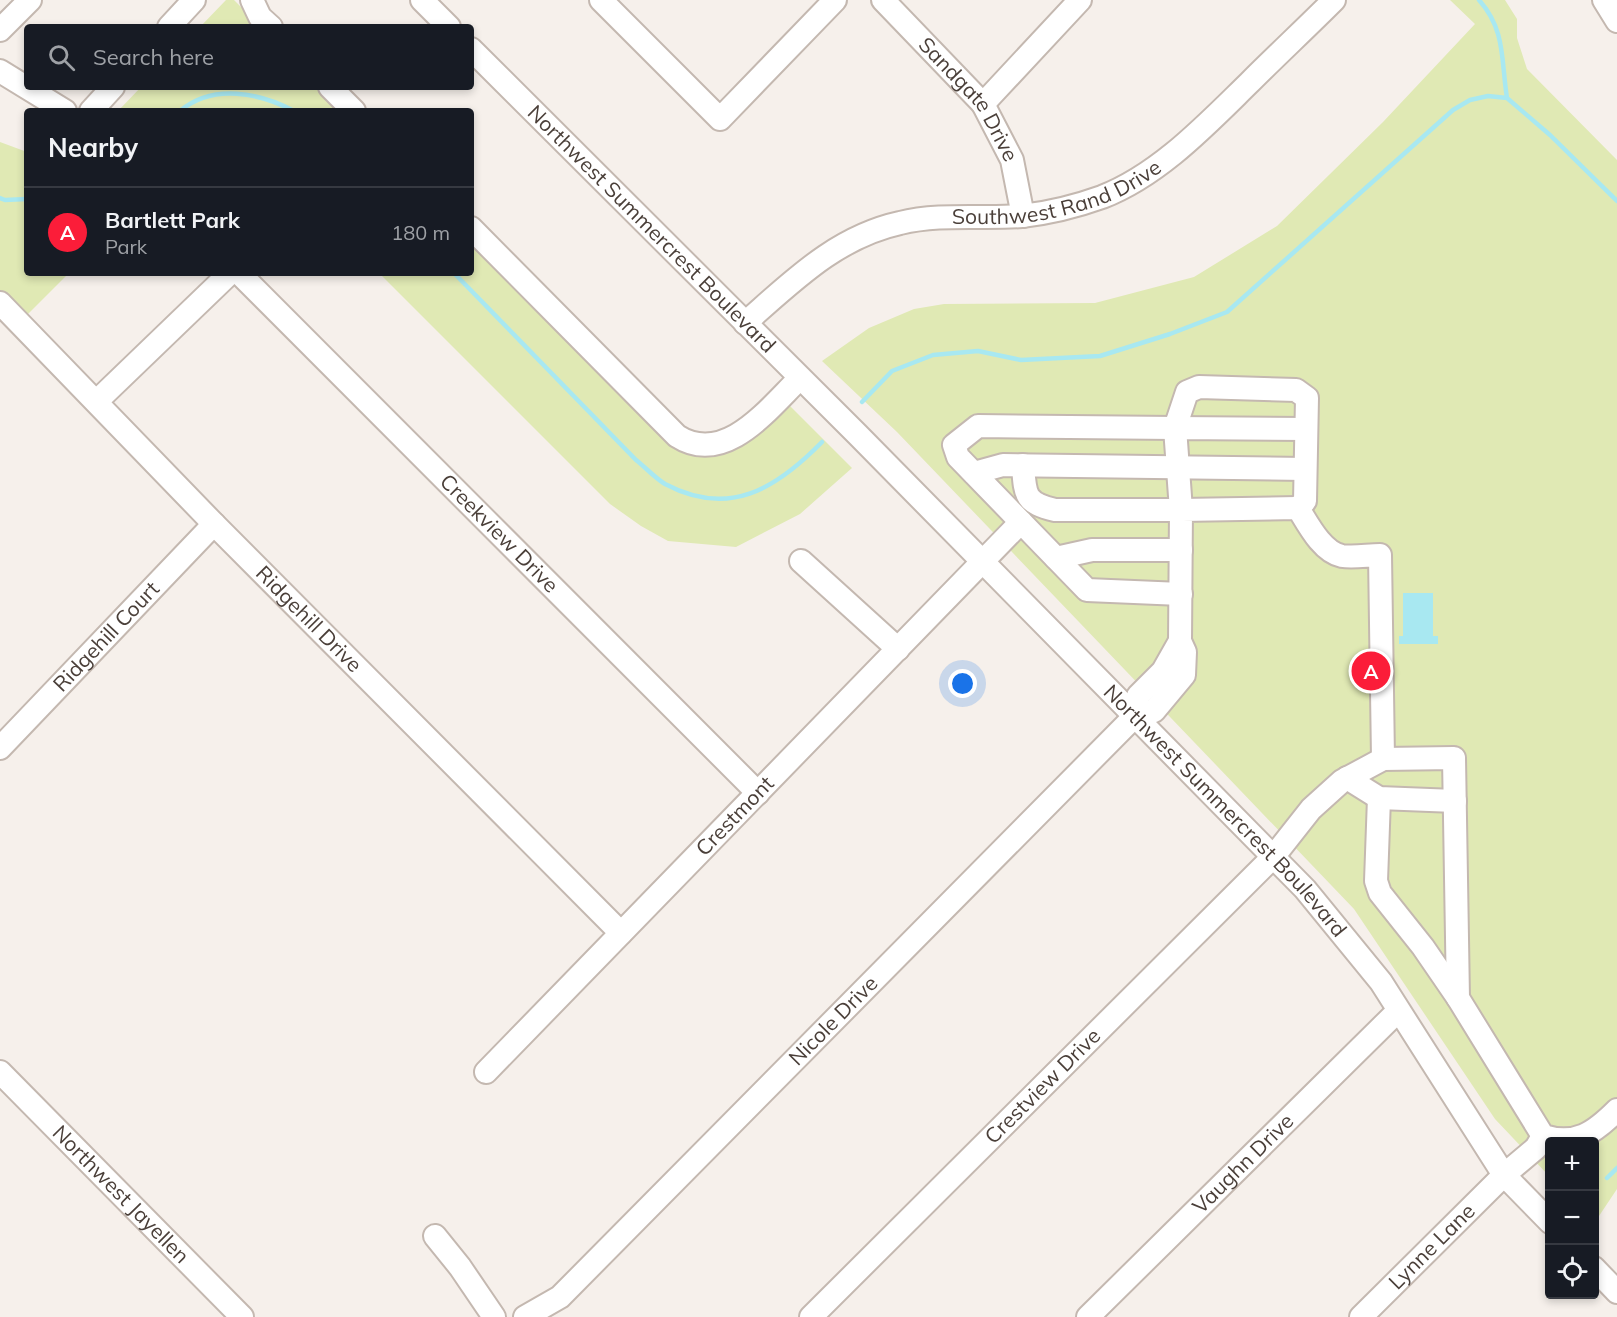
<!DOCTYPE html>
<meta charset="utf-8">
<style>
:root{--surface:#171b24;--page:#20242c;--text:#f1f3f6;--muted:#9ea1a6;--line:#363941;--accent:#fb1d39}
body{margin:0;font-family:Mulish,sans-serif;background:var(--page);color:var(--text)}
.controls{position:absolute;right:18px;bottom:18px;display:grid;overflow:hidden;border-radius:6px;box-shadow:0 3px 9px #0003}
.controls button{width:54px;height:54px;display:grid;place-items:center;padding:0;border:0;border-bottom:2px solid var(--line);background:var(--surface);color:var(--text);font:30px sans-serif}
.you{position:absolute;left:963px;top:684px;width:21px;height:21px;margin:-15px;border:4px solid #fff;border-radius:50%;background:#1a73e8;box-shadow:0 0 0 9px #1a73e833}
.badge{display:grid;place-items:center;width:39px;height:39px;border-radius:50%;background:var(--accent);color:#fff;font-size:20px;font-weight:700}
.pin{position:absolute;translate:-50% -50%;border:3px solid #fff;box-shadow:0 2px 6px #0006}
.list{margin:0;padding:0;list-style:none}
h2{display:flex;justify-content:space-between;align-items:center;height:78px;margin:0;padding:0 24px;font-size:26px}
h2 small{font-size:20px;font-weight:400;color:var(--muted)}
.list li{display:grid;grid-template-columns:39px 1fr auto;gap:18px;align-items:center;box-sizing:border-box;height:90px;padding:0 24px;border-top:2px solid var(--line)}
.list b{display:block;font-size:22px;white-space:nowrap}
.list p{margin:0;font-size:20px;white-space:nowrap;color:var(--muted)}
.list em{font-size:20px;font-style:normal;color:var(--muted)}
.icon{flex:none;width:33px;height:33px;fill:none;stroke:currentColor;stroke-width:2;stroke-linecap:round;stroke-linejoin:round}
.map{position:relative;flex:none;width:1617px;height:1317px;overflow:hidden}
.search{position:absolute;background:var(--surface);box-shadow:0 3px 9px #0003;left:24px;top:24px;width:450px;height:66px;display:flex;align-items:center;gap:15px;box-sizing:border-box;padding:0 21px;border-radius:6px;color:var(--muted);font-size:22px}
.panel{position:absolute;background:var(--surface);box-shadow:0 3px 9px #0003;left:24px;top:108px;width:450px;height:168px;border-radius:6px}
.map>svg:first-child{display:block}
</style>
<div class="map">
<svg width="1617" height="1317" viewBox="0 0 1617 1317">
<rect width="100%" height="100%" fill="#f6f0eb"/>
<!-- green -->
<path fill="#e0e9b4" d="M226 0H234L261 27H200Z
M1450 0H1505L1517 19V38L1527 69 1617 160V1189L1595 1222 1594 1142H1550L1549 1176 1495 1119 1354 909 897 432 822 361 869 328 914 309 944 304 1095 303 1194 277 1277 226 1383 122 1475 24Z
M141 87H321L345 111H118Z
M0 142 27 152V273H69L26 316 0 290Z
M471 238 685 448 786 402 852 468 800 514 736 547 668 541 641 526 610 504 379 273H471Z"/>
<!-- water -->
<path fill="#a8e8f1" d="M1403 593H1433V636H1438V644H1399V636H1403Z"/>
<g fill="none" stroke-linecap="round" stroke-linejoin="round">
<!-- stream -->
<path stroke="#a8e8f1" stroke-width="4.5" d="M1479 0C1506 30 1501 61 1507 98
M180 111C213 83 260 93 294 111
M0 198 5 200 27 199
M454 273 636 460C645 467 655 478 665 484 729 518 776 489 822 442
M862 402 892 371 933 355 978 351 1021 360 1100 356 1170 334 1227 312 1453 110 1470 100 1488 96 1507 98 1550 135 1617 201
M1607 1178 1617 1168"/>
<!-- minor casing -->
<g stroke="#c4b8b0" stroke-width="26">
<g id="minor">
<path d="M252 0 260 17 271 27"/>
<path d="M422 0 449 27"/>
<path d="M601 0 720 119 835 0"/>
<path id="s1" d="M883 0 983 104 1012 160 1023 216"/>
<path d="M1604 0 1617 21"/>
<path d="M169 27 194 0"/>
<path d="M0 30 30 0"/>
<path id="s2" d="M471 49 857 434 1305 889 1381 982 1504 1175 1550 1222"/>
<path d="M0 71 65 111"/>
<path d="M330 87 354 111"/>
<path d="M983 104 1080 0"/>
<path d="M91 111 113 87"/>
<path d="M471 228 677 436C725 467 769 408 800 378"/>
<path id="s3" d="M239 273 758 793"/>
<path id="s4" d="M0 303 214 524 621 933"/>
<path id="s5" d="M745 323C792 282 836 237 900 223 940 213 982 219 1022 216 1049 213 1077 206 1102 197 1159 175 1206 125 1249 83 1277 55 1306 28 1334 0"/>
<path d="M97 401 230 273"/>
<path d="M1023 465C1025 494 1024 503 1055 510H1181L1175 428 1306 429"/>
<path d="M974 473 1003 465 1305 469"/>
<path d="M1021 522 958 457 954 445 978 426 1175 428 1187 392 1199 387 1296 390 1307 398 1305 501 1298 508"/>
<path d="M1056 558 1092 550H1181"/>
<path d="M801 561 898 649"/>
<path d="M1135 716 1138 696 1163 671 1180 641 1181 510 1298 508C1308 524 1322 552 1342 556 1354 558 1368 555 1380 555L1383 759"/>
<path d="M1135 716 1154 711 1184 675 1185 652 1180 641"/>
<path id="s6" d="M0 748 214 524"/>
<path d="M1347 778 1379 798 1455 801"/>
<path d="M1379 798 1376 881 1380 893 1423 947 1458 998"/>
<path id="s7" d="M0 1072 242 1317"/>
<path id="s8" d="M486 1072 1021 522 1087 590 1181 594"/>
<path d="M435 1236 460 1267 494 1317"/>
<path d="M1594 1268 1617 1292"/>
<path id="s9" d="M525 1317 560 1297 1135 716"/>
<path id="s10" d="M811 1317 1274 856 1311 809 1342 781 1383 759 1454 758 1458 998 1543 1136C1576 1146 1594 1133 1617 1110"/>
<path id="s11" d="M1088 1317 1398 1011"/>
<path id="s12" d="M1361 1317 1504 1175 1536 1148 1543 1136"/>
</g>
</g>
<!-- minor -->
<use href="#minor" stroke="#fff" stroke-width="22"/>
</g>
<g text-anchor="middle" stroke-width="6" stroke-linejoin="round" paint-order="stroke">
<!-- street labels -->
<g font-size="21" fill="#4a3f39" stroke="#fff">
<text dy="7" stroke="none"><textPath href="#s1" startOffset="132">Sandgate Drive</textPath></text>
<text dy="7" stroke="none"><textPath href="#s5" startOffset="348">Southwest Rand Drive</textPath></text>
<text dy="7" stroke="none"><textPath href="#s2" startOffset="255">Northwest Summercrest Boulevard</textPath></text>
<text dy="7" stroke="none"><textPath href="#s3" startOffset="368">Creekview Drive</textPath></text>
<text dy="7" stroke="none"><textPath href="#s4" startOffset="442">Ridgehill Drive</textPath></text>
<text dy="7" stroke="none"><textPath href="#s6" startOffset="154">Ridgehill Court</textPath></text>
<text dy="7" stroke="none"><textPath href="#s2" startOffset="1072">Northwest Summercrest Boulevard</textPath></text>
<text dy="7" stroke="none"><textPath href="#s8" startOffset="357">Crestmont</textPath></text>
<text dy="7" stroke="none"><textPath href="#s9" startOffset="429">Nicole Drive</textPath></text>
<text dy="7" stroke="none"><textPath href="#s10" startOffset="327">Crestview Drive</textPath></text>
<text dy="7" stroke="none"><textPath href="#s11" startOffset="218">Vaughn Drive</textPath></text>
<text dy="7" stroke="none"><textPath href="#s7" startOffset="172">Northwest Jayellen</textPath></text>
<text dy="7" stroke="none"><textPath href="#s12" startOffset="100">Lynne Lane</textPath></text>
</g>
</g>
</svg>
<div class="controls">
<button>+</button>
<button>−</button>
<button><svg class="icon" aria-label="locate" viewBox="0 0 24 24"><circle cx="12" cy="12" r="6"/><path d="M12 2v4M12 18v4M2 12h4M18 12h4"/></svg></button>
</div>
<div class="you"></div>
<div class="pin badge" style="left:1371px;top:671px">A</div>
<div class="search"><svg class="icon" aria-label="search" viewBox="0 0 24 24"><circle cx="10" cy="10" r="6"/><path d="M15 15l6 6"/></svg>Search here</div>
<section class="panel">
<h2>Nearby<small></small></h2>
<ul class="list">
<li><span class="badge">A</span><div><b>Bartlett Park</b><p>Park</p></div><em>180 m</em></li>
</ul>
</section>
</div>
